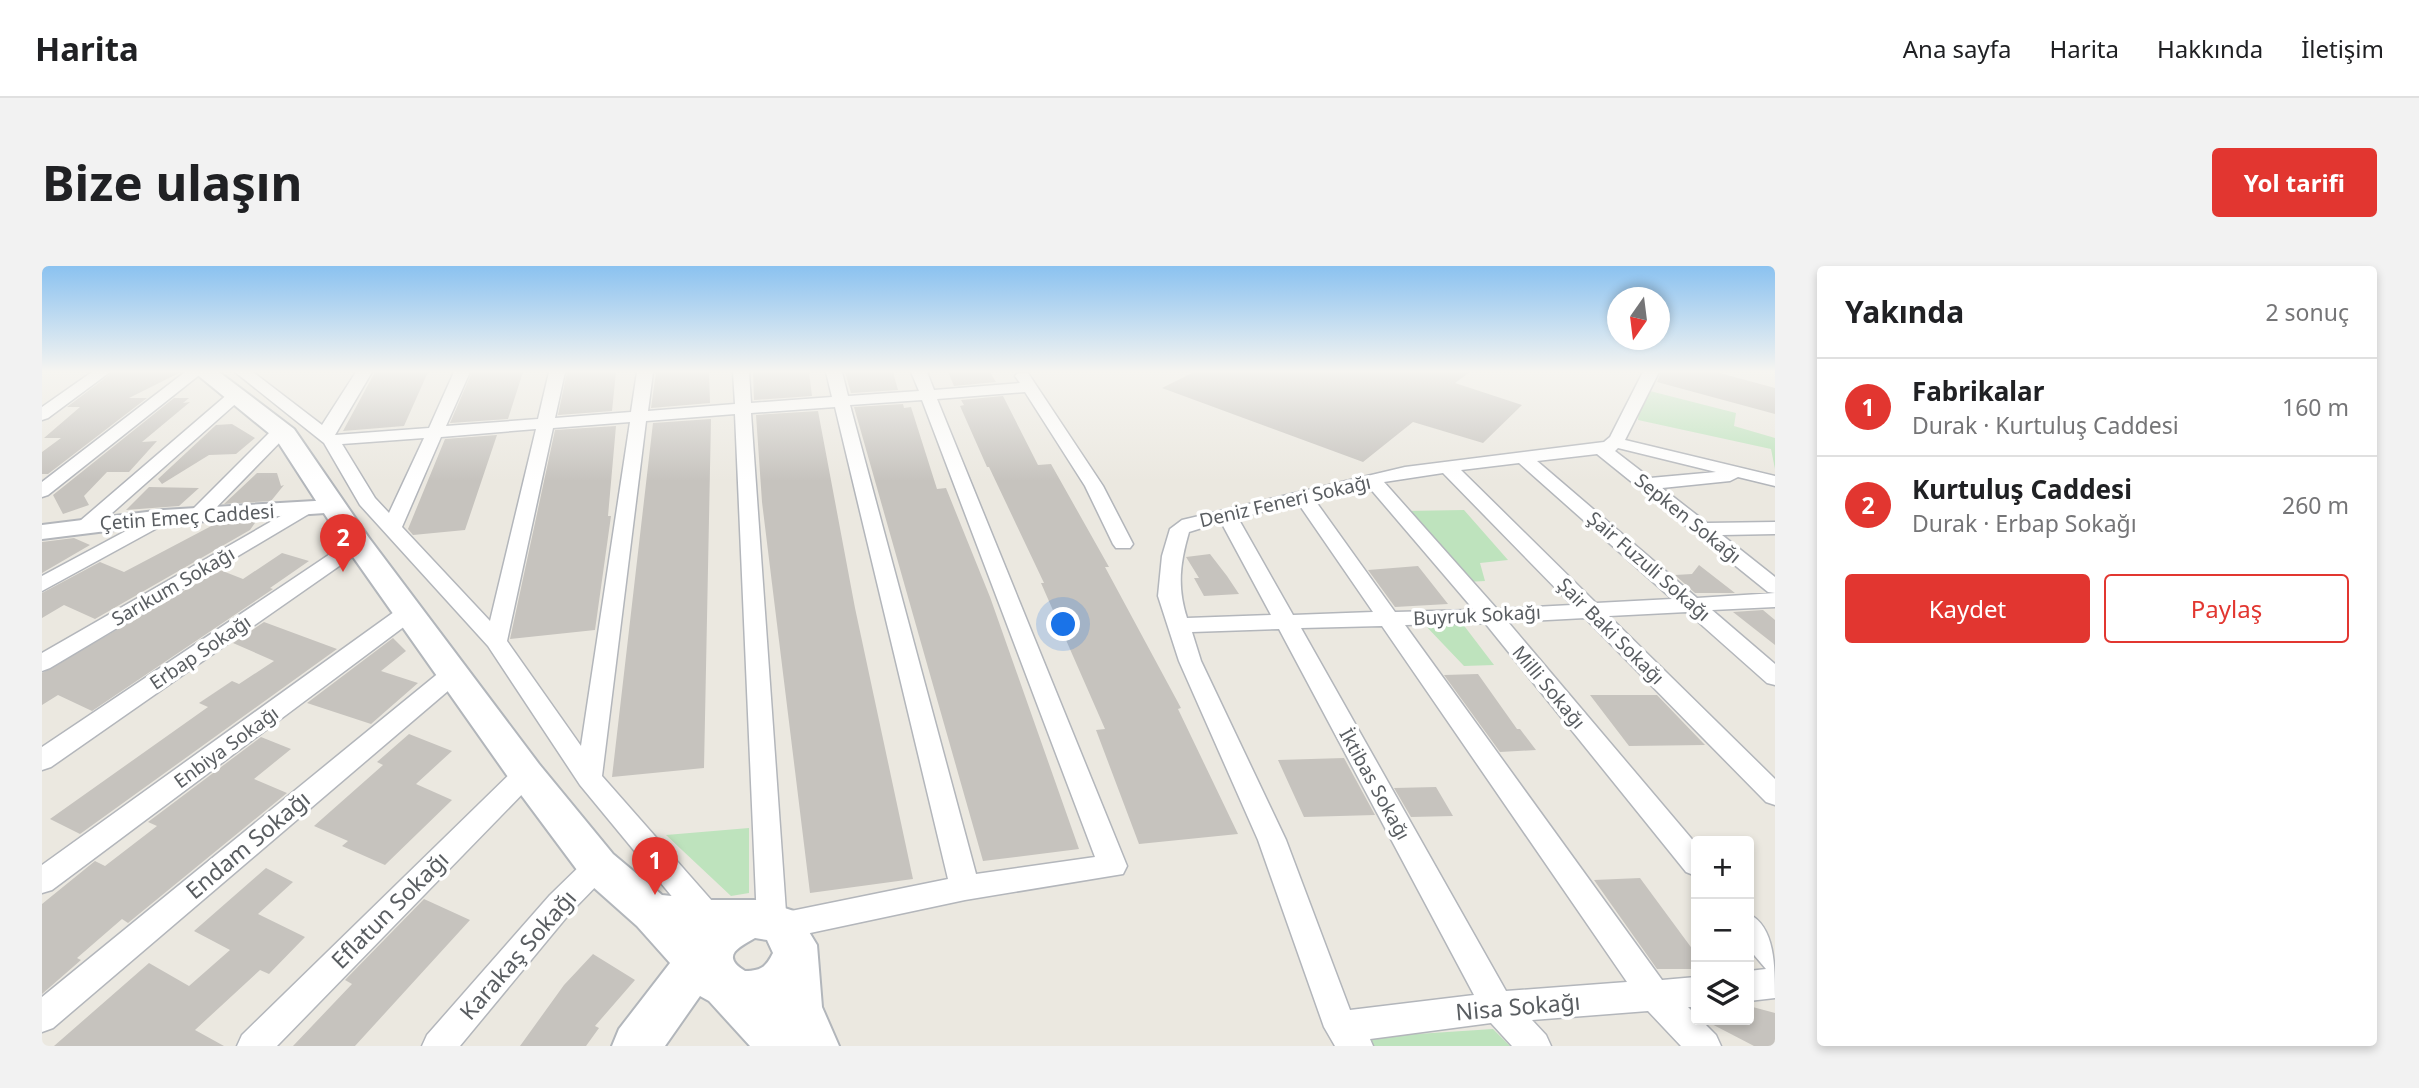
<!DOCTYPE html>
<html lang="tr">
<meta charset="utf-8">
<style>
:root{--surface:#fff;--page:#f2f2f2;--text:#202124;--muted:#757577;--line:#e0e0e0;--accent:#e23630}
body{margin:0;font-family:"Noto Sans",sans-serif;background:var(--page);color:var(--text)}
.controls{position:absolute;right:21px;bottom:21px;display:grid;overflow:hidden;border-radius:7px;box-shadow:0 4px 10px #0003}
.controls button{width:63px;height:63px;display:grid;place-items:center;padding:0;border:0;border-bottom:2px solid var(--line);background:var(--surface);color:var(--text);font:35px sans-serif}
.compass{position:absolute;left:1565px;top:21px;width:63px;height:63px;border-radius:50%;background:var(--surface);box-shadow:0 4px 10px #0003;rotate:194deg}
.you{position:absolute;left:1022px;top:359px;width:24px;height:24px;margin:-18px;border:5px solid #fff;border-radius:50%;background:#1a73e8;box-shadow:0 0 0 10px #1a73e833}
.badge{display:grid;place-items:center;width:46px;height:46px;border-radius:50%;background:var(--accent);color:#fff;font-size:23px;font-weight:700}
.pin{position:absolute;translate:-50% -58px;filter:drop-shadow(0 2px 4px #0008)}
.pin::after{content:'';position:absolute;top:37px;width:24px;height:21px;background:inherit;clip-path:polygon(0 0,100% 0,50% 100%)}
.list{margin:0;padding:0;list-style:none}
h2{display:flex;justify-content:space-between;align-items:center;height:91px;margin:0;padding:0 28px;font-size:30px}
h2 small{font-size:23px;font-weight:400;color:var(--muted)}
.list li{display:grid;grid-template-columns:46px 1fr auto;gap:21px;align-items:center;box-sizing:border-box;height:98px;padding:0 28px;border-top:2px solid var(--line)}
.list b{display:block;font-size:26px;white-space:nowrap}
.list p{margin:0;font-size:23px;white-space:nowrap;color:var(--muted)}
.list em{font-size:23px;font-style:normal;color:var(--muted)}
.actions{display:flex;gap:14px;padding:21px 28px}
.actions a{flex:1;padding:16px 0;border:2px solid var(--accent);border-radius:7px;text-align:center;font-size:24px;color:var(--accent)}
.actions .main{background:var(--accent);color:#fff}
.icon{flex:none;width:38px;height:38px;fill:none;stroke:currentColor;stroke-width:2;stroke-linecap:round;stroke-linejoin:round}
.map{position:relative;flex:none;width:1733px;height:780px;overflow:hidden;border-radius:7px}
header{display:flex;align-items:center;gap:42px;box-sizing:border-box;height:98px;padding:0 35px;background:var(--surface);border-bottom:2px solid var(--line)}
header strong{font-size:33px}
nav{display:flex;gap:38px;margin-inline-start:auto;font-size:24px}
.intro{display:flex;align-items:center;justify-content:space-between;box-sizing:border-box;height:168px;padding:0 42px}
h1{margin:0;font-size:49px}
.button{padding:18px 32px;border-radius:7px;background:var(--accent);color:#fff;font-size:24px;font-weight:700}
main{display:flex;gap:42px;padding:0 42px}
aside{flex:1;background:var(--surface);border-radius:7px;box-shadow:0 4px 10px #0003}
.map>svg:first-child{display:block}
</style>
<header>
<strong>Harita</strong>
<nav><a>Ana sayfa</a><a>Harita</a><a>Hakkında</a><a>İletişim</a></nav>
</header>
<div class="intro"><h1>Bize ulaşın</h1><a class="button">Yol tarifi</a></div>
<main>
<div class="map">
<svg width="1733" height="780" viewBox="0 0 1733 780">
<rect width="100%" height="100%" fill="#ebe8e0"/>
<!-- green -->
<path fill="#bee3bd" d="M1600 123 1694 147 1692 160 1733 172V203L1729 183 1596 154Z
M1422 244 1466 294 1438 297 1443 315 1424 316 1362 245Z
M1381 357H1420L1452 399 1422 400Z
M707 562V627L689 630 624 569Z
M1451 763 1468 780H1320L1314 772Z"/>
<!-- building -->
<path fill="#c6c3be" d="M71 106H139L87 132H105L6 208H0V186L19 172H2L38 141H25Z
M333 106H386L362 160 301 165Z
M430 106H481L466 153 408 157Z
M525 106H574L570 145 516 149Z
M614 106H667L668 137 609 142Z
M711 106H767L770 130 712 134Z
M803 106H851L856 124 809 127Z
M906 106H948L954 116 912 120Z
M1152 106H1428L1413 117 1480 139 1441 177 1371 156 1321 196 1120 122Z
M1619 106H1674L1733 122V148L1615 116Z
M961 130 996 199 1009 198 1067 301H1063L1139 442 1136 443 1196 568 1097 578 1054 464 1063 463 999 317H1002L947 201H945L918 140 922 139 919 134Z
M132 132H147L141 137 148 136 100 176 115 175 87 206H65L42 230 47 239 21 248 11 229Z
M861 138 862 142 869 141 895 223 904 222 948 331 1037 583 941 595 812 141Z
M776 145 813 342 871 613 768 627 720 236 714 149Z
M669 153 662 502 570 511 611 157Z
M190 158 213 172 194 188 167 189 120 218 116 213 174 159Z
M574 160 566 250H569L553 364 468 373 513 164Z
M455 169 423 264 371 269 366 263 403 173Z
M215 207H235L239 220 242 219 229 235 182 238Z
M107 221 157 222 137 240 84 244Z
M215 254 208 264 53 353 22 339 0 352V327L58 296 82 306 175 257Z
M32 272 48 279 0 307V276Z
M240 287 267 295 228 322 231 323 50 445 16 429 0 439V407L178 304 201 313Z
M1168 288 1185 310 1197 328 1162 330 1152 312H1157L1144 291Z
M1657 299 1693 327H1653L1633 309 1650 308Z
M1376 300 1406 338 1353 341 1326 304Z
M1721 344 1733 354V379L1691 346Z
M222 356 295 383 38 568 8 553 166 441 157 437 190 415 197 418 232 395 191 377Z
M351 372 364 385 339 405 376 417 329 458 265 437Z
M1436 408 1475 463H1478L1494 484 1458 486 1402 409Z
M1548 429H1615L1663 479 1587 480Z
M367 468 410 485 374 518 410 534 343 599 300 580 306 575 272 560 341 499 335 496Z
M219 471 249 483 212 513 245 527 86 657 80 653 35 692 39 694 0 728V638L53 595 63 600 115 560 106 556Z
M1302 492 1333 549 1262 551 1236 494Z
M1394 521 1411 550 1369 551 1352 522Z
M224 602 251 616 216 648 263 671 227 708 218 704 153 764 182 780H12L107 697 147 720 188 684 152 665Z
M1598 612 1654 688V703H1615L1552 614Z
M382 633 428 654 313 780H251L310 718 303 714Z
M551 688 593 714 553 760 557 762 544 780H478L522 719Z
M1707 740 1733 747V780H1712L1662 754H1707Z"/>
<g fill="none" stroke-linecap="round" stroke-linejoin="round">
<!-- minor casing -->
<g stroke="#b3b6bb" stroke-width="3">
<path id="minor" d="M50 106H68L6 152 0 154V141Z
M143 106H161L6 229 0 231V216Z
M193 106H211L280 159 314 106H330L293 169 387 162 412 106H428L404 160 496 153 507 106H523L513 152 589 146 595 106H611L606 145 693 138 691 106H707L709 137 790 131 784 106H800L806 130 877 125 869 106H885L892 124 978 117 973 110 976 107H986L1061 220 1091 278 1088 282H1074L1071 278 1043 220 983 126 895 133 1085 600 1081 608 923 634 740 673 719 664 715 655 693 148 604 155 560 510 678 644 682 653 678 662 667 666 656 662 538 519 446 380 318 239 282 177ZM880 134 1053 591 934 608 808 139ZM793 141 906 613 744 646 709 147ZM588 156 539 480 465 375 511 162ZM494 163 448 355 360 261 399 171ZM382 172 347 247 333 232 300 178Z
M1601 106H1617L1583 174 1733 210V220L1696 211 1688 215 1620 222 1665 257 1733 256V268L1680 269 1733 311V341L1670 344 1733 398V419L1725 417 1645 346 1567 350 1733 513V539L1724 536 1543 352 1466 356 1654 578V610L1644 606 1443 357 1363 359 1620 714 1654 711V741H1646L1654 749V754H1659L1674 769 1679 780H1639L1606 745 1490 754 1504 769 1509 780H1470L1449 757 1328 773 1331 780H1293L1282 761 1216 574 1137 395 1116 330 1120 290 1128 263 1140 254 1363 201 1562 176 1568 171ZM1576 182 1674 206 1608 212 1573 185ZM1555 188 1726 326 1733 327 1655 332 1495 195ZM1477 197 1630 333 1554 337 1419 204ZM1401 207 1530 339 1455 343 1342 216ZM1326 220 1432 344 1353 346 1272 233ZM1256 237 1331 346 1251 349 1196 252ZM1179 256 1229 349 1145 352C1135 321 1138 297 1147 266ZM1340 360 1585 716 1464 725 1259 362ZM1237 363 1432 729 1308 744 1244 574 1159 395 1150 366Z
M193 125 199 127 201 130 199 133 52 263H38L35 259 38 255 187 127Z
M239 160 245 161 247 165 245 169 163 253H149L147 249 149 245 233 161Z
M263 236 272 242 270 246 8 402 0 405V387Z
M121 245 131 251 128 255 0 325V310Z
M316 272 323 274 326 278 323 282 9 501 0 504V481L309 274Z
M367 339 375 341 378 346 375 351 10 624 0 627V599L359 341Z
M412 399 420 401 424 407 420 413 11 762 0 766V731L404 401Z
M484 498 493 501 497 508 493 515 235 780H195L200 769 475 501Z
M556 588 566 592 570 600 566 608 528 647 418 780H380L385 769 508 629 546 592Z
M1707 648C1733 661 1733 700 1733 732L1707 735V705L1724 703 1707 683Z"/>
</g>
<!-- tertiary casing -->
<g stroke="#b3b6bb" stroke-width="4">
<path id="tertiary" d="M290 234 298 236 302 241 298 246 121 258 0 273V259L121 244Z"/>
</g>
<!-- secondary casing -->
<g stroke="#b2b6bb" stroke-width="4">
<path id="secondary" d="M152 106H177L252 163 327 272 497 498 571 588 620 629 667 634H718L755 646 775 679 780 741 797 780H708L667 735 658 730 623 780H570L577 763 628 697 595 660 541 612 471 518 302 278 234 173ZM713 672 725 674 731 687C724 701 719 705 703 705 678 690 697 681 713 672Z"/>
</g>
<!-- minor -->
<use href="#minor" fill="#fff" fill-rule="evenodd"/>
<!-- tertiary -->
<use href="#tertiary" fill="#fff" fill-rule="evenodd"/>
<!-- secondary -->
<use href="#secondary" fill="#fff" fill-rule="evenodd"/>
</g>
<!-- sky -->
<linearGradient id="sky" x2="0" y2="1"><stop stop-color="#8bc2f0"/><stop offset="0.49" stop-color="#f6f5f1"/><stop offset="1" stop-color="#f6f5f1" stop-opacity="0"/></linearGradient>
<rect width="1733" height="215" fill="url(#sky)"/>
<g text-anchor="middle" stroke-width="7" stroke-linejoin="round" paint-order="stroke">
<!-- street labels -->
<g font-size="19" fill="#595d61" stroke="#fff">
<text transform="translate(1243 235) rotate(-13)" y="7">Deniz Feneri Sokağı</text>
<text transform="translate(145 251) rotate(-4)" y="7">Çetin Emeç Caddesi</text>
<text transform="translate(1646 252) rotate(39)" y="7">Sepken Sokağı</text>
<text transform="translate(1607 300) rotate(41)" y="7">Şair Fuzuli Sokağı</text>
<text transform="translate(131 320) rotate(-30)" y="7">Sarıkum Sokağı</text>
<text transform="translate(1435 349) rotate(-3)" y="7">Buyruk Sokağı</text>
<text transform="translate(1569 365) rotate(45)" y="7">Şair Baki Sokağı</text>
<text transform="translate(158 386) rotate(-34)" y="7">Erbap Sokağı</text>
<text transform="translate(1507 421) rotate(50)" y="7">Milli Sokağı</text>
<text transform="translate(184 481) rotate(-36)" y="7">Enbiya Sokağı</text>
<text transform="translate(1333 518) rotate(61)" y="7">İktibas Sokağı</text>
</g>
<!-- near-street labels -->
<g font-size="23" fill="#595d61" stroke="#fff">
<text transform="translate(206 579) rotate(-40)" y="8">Endam Sokağı</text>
<text transform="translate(348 644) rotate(-45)" y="8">Eflatun Sokağı</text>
<text transform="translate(476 689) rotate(-49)" y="8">Karakaş Sokağı</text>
<text transform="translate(1476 741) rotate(-5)" y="8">Nisa Sokağı</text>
</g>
</g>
</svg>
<div class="controls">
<button>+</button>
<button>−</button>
<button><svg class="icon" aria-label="layers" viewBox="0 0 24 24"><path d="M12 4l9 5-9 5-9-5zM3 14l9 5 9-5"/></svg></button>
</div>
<svg class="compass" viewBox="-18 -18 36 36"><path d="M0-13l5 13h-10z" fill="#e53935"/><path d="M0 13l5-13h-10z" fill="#757577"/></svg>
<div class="you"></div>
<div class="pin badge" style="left:613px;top:629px">1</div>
<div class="pin badge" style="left:301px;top:306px">2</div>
</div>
<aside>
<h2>Yakında<small>2 sonuç</small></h2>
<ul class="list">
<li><span class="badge">1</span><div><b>Fabrikalar</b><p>Durak · Kurtuluş Caddesi</p></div><em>160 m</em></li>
<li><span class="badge">2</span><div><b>Kurtuluş Caddesi</b><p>Durak · Erbap Sokağı</p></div><em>260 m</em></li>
</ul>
<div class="actions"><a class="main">Kaydet</a><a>Paylaş</a></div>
</aside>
</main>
